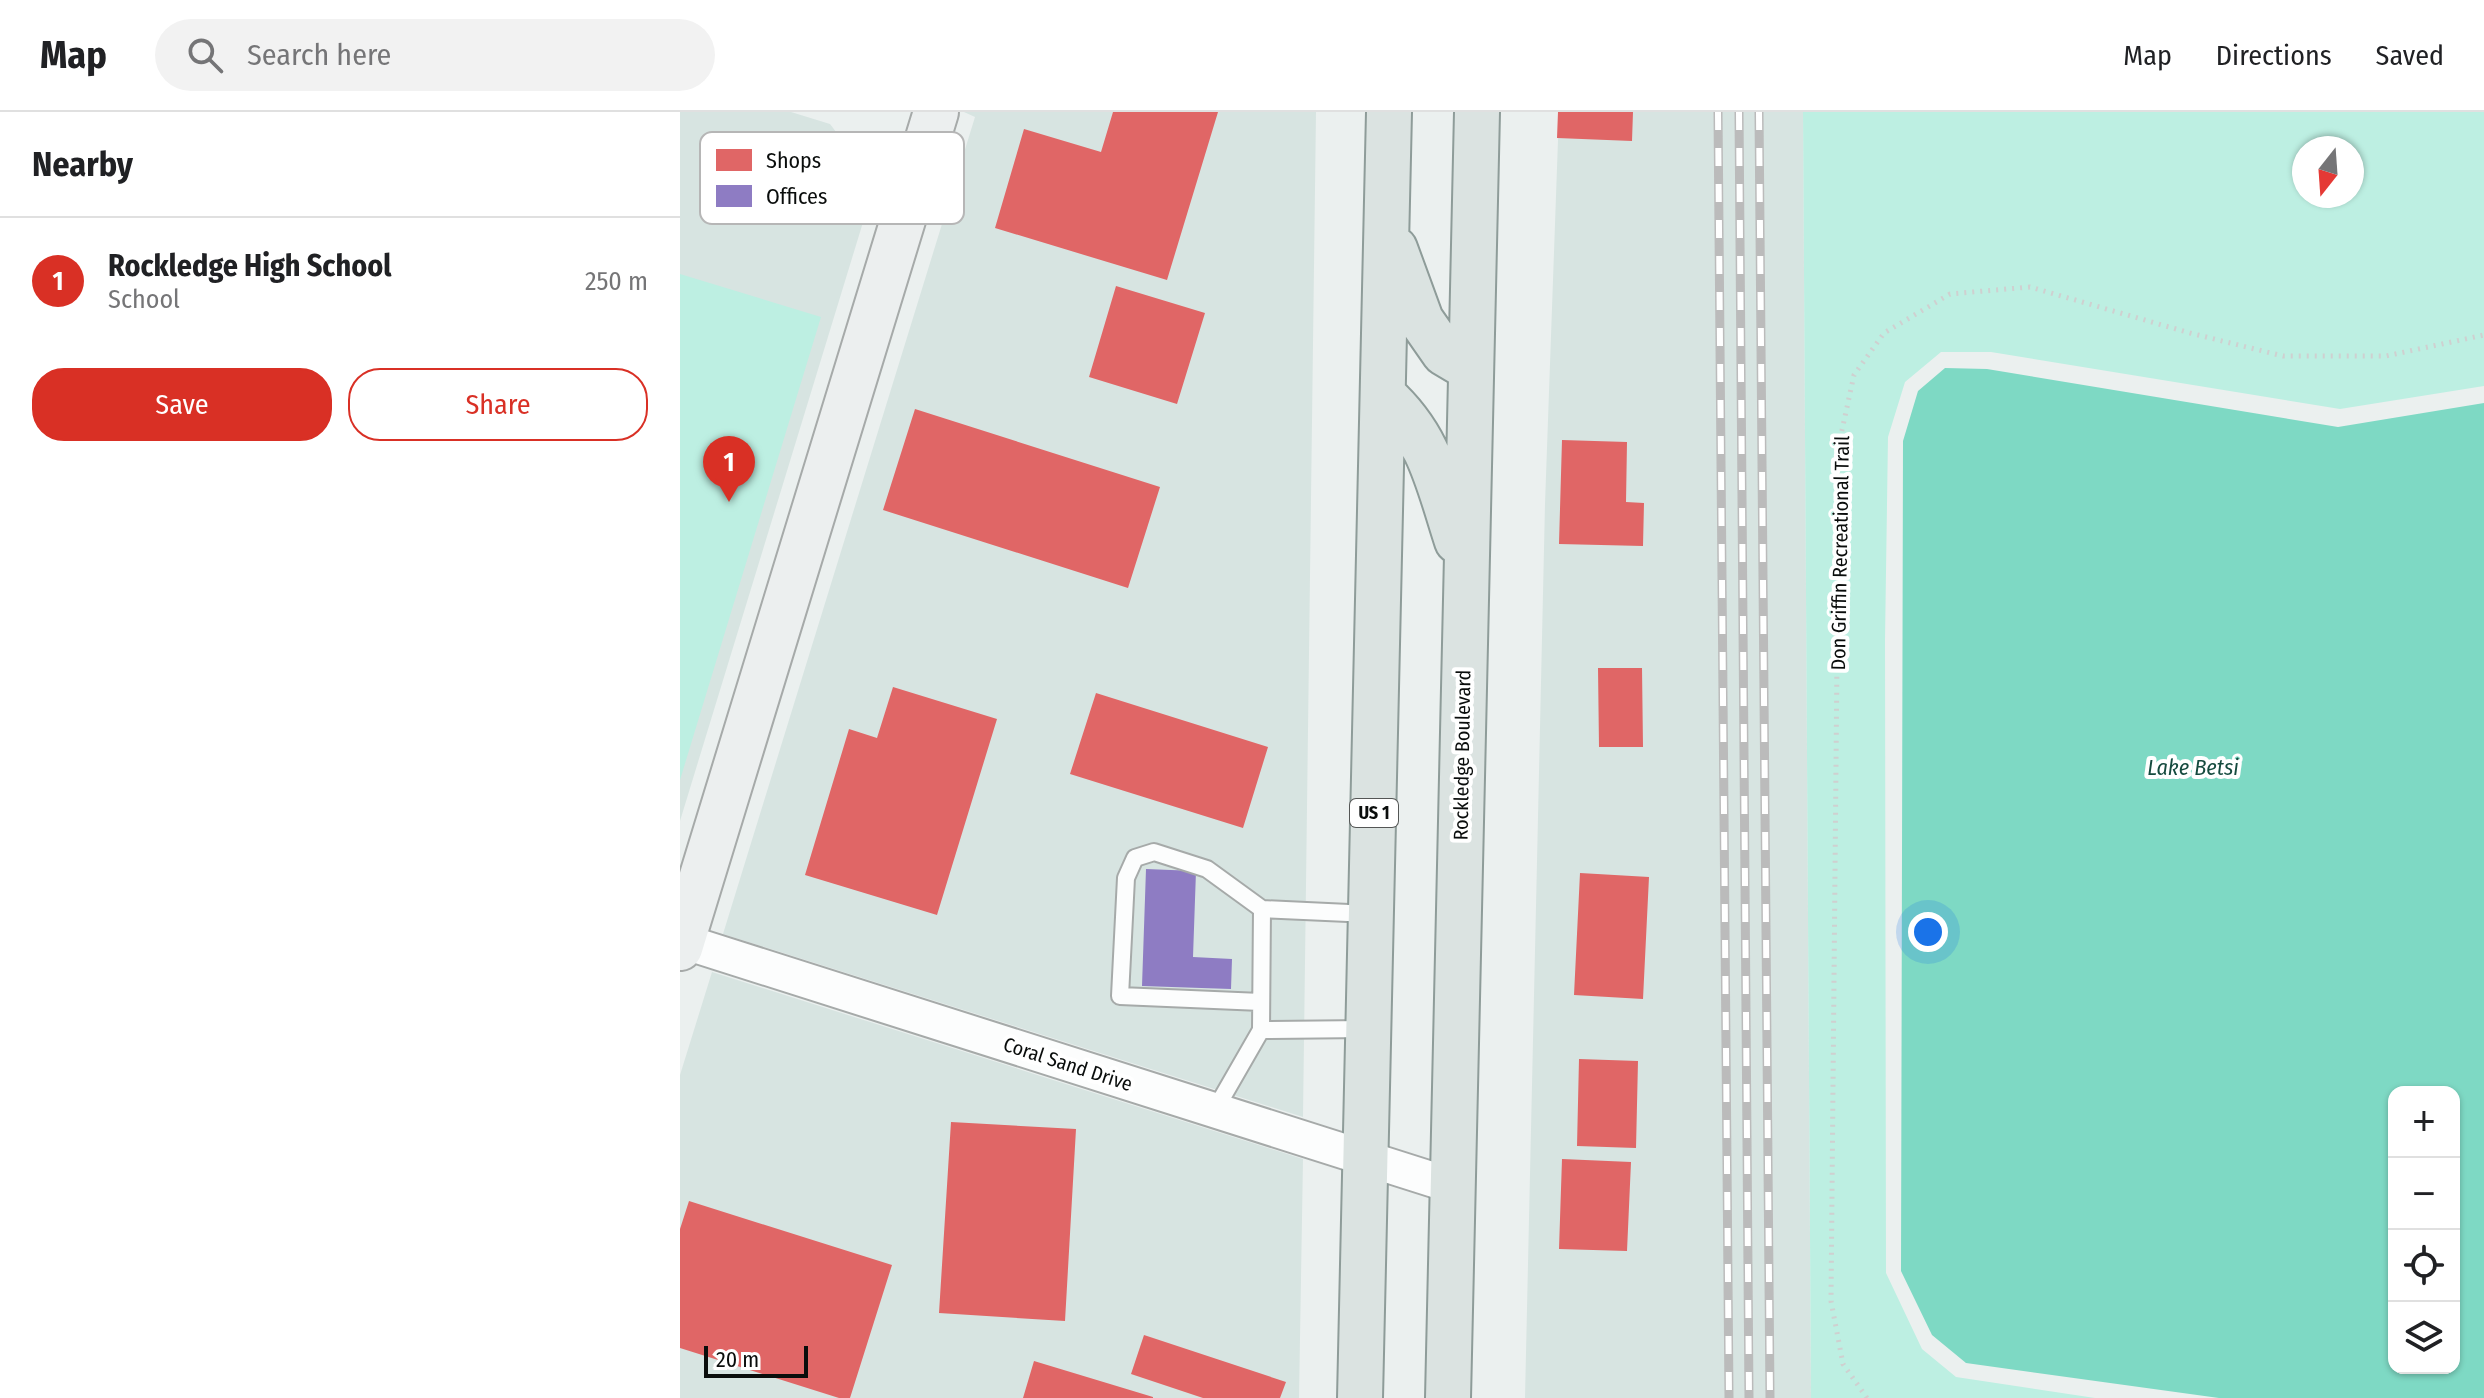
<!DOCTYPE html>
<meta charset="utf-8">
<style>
:root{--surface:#fff;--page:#f2f2f2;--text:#202124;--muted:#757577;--line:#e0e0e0;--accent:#d93025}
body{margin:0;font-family:"Fira Sans Condensed",sans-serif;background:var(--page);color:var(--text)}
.controls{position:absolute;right:24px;bottom:24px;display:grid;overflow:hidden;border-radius:16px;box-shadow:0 2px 6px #0004}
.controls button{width:72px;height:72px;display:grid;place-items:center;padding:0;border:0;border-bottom:2px solid var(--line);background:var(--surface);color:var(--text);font:40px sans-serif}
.compass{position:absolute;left:1612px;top:24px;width:72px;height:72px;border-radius:50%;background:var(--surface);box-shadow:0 2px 6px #0004;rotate:197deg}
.scale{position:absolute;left:24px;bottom:20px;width:104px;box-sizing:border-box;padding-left:8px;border:4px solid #0a0d0c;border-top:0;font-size:22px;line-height:28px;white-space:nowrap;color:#0a0d0c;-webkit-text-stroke:6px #fff;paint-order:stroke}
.you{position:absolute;left:1248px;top:820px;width:28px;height:28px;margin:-20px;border:6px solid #fff;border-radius:50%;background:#1a73e8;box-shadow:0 0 0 12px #1a73e833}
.badge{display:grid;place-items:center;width:52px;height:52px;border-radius:50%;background:var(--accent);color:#fff;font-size:26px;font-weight:700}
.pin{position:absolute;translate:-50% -66px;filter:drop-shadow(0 2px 4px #0008)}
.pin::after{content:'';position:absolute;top:42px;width:28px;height:24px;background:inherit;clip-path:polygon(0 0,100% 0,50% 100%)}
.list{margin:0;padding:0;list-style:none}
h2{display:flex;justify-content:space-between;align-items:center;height:104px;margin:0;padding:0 32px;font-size:34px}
h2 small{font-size:26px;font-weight:400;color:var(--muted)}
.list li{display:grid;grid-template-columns:52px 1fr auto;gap:24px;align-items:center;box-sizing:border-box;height:128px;padding:0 32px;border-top:2px solid var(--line)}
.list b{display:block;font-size:30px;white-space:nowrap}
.list p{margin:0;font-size:26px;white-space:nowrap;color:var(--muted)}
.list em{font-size:26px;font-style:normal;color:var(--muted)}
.actions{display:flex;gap:16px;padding:24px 32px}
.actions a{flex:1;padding:18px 0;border:2px solid var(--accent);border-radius:32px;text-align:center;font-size:28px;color:var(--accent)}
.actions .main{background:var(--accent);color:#fff}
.icon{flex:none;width:44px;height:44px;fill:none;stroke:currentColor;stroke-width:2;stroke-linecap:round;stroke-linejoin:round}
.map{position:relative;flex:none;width:1804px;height:1286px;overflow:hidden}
header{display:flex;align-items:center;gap:48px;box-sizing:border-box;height:112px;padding:0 40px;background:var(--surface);border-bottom:2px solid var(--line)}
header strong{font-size:38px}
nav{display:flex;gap:44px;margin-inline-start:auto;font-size:28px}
.search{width:560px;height:72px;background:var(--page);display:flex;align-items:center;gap:20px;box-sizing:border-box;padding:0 28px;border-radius:44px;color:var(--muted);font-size:30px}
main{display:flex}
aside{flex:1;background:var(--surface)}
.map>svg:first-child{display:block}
</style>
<header>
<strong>Map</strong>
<div class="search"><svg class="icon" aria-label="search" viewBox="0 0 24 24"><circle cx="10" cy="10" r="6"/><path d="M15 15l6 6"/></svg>Search here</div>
<nav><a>Map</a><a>Directions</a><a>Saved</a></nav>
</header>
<main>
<aside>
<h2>Nearby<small></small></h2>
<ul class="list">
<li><span class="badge">1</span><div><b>Rockledge High School</b><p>School</p></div><em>250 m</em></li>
</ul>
<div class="actions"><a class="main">Save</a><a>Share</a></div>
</aside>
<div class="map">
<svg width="1804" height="1286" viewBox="0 0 1804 1286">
<rect width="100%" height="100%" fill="#ebf0ef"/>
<!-- built -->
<path fill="#d7e4e1" d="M0 0H111L150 12 195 71 0 709Z
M284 0H636L623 1005 43 822 295 5Z
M879 0H1123L1131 1286H845L865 392Z
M32 860 623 1047 619 1286H0V963Z"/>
<!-- green -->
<path fill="#bdefe2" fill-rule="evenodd" d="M1123 0H1804V274L1660 297 1311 240H1261L1225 270 1208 325 1205 528 1206 1161 1242 1237 1276 1265 1415 1286H1131ZM1672 36V84H1624V36Z
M0 162 141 205 0 668Z"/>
<!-- water -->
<path fill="#7ed9c4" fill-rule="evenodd" d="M1265 256 1307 257 1658 315 1804 291V1286H1539L1286 1251 1252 1223 1221 1159 1223 329 1238 279ZM1714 980H1774V1256H1714Z"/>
<!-- shops -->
<path fill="#e06666" d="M433 0H538L487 168 315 116 344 17 421 40Z
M878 0H953L952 29 877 26Z
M436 174 525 201 497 292 409 265Z
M235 297 480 375 448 476 203 398Z
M882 328 947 330 946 390 964 391 963 434 879 432Z
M918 556H962L963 635H919Z
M213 575 317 607 257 803 125 763 169 617 197 626Z
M416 581 588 635 563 716 390 662Z
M900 761 969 765 963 887 894 883Z
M899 947 958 949 956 1036 897 1034Z
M271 1010 396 1017 385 1209 259 1201Z
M882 1047 951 1050 947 1139 879 1137Z
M9 1089 212 1153 170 1286H159L0 1236V1117Z
M464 1223 606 1270 600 1286H523L451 1262Z
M354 1249 473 1285V1286H343Z"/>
<!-- offices -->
<path fill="#8e7cc3" d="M466 757 516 759 513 845 552 847 551 877 462 874Z"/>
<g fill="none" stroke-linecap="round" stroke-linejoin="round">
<!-- lane casing -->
<g stroke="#a6aaa9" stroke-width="20">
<path id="lane" d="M581 890 440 884 446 766 455 746 474 740 527 757 582 797
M686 917 581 918 582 797 690 802
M535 998 581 918"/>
</g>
<!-- street casing -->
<g stroke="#a6aaa9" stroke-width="38">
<path id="street" d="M2 829 773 1074"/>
</g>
<!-- secondary casing -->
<g stroke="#a6aaa9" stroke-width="48">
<path id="secondary" d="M0 836 256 0"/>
</g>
<!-- primary casing -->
<g stroke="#8e9c99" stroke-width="48">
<path id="primary" d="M715 137 741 208 764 241 791 257
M703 283C751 326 758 371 777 429
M680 1286 709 0
M768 1286 797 0"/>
</g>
<!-- path -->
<path stroke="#cfd0d0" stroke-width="5" stroke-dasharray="2 6" stroke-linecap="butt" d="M1187 1286 1163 1252 1151 1189 1159 332 1174 263 1204 221 1270 182 1350 175 1510 221 1603 244H1706L1804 223"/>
<!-- lane -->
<use href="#lane" stroke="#fcfdfd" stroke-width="16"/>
<!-- street -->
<use href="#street" stroke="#fcfdfd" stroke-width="34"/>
<!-- secondary -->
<use href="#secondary" stroke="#ecefef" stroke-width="44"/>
<!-- primary -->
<use href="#primary" stroke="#dbe3e1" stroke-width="44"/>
<!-- rail casing -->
<g stroke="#bbb" stroke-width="9">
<path id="rail" d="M1038 0 1049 1286
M1059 0 1069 1286
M1079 0 1090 1286"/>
</g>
<!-- rail -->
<use href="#rail" stroke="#fff" stroke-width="6" stroke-dasharray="18" stroke-linecap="butt"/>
</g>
<g text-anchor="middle" stroke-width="8" stroke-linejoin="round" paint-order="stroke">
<!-- shield labels -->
<rect fill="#fff" stroke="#545655" stroke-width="2" x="670" y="687" width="48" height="28" rx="6"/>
<g font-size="18" font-weight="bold" fill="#0a0d0c">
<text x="694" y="707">US 1</text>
</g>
<!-- street labels -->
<g font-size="20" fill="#0a0d0c" stroke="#fff">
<text transform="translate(1160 441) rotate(-89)" y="7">Don Griffin Recreational Trail</text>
<text transform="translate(782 643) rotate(-89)" y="7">Rockledge Boulevard</text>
<text transform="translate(388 952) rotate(18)" y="7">Coral Sand Drive</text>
</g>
<!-- water labels -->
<g font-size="22" font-style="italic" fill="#154b3f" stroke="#fff">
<text x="1513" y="663">Lake Betsi</text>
</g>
</g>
<!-- legend -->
<rect x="20" y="20" width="264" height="92" rx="12" fill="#fff" stroke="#b6b6b6" stroke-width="2"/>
<rect x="36" y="37" width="36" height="22" fill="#e06666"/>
<rect x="36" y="73" width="36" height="22" fill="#8e7cc3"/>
<g font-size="22" fill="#0a0d0c">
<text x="86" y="56">Shops</text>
<text x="86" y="92">Offices</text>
</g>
</svg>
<div class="controls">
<button>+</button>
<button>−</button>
<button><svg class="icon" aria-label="locate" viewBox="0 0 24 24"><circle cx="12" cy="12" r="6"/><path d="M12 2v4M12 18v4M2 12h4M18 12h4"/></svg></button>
<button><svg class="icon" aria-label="layers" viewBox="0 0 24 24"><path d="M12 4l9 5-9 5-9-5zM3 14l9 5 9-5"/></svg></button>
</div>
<svg class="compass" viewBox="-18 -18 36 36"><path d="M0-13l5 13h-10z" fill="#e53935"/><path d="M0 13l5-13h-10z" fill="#757577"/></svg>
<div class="scale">20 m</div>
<div class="you"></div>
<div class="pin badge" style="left:49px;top:390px">1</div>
</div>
</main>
